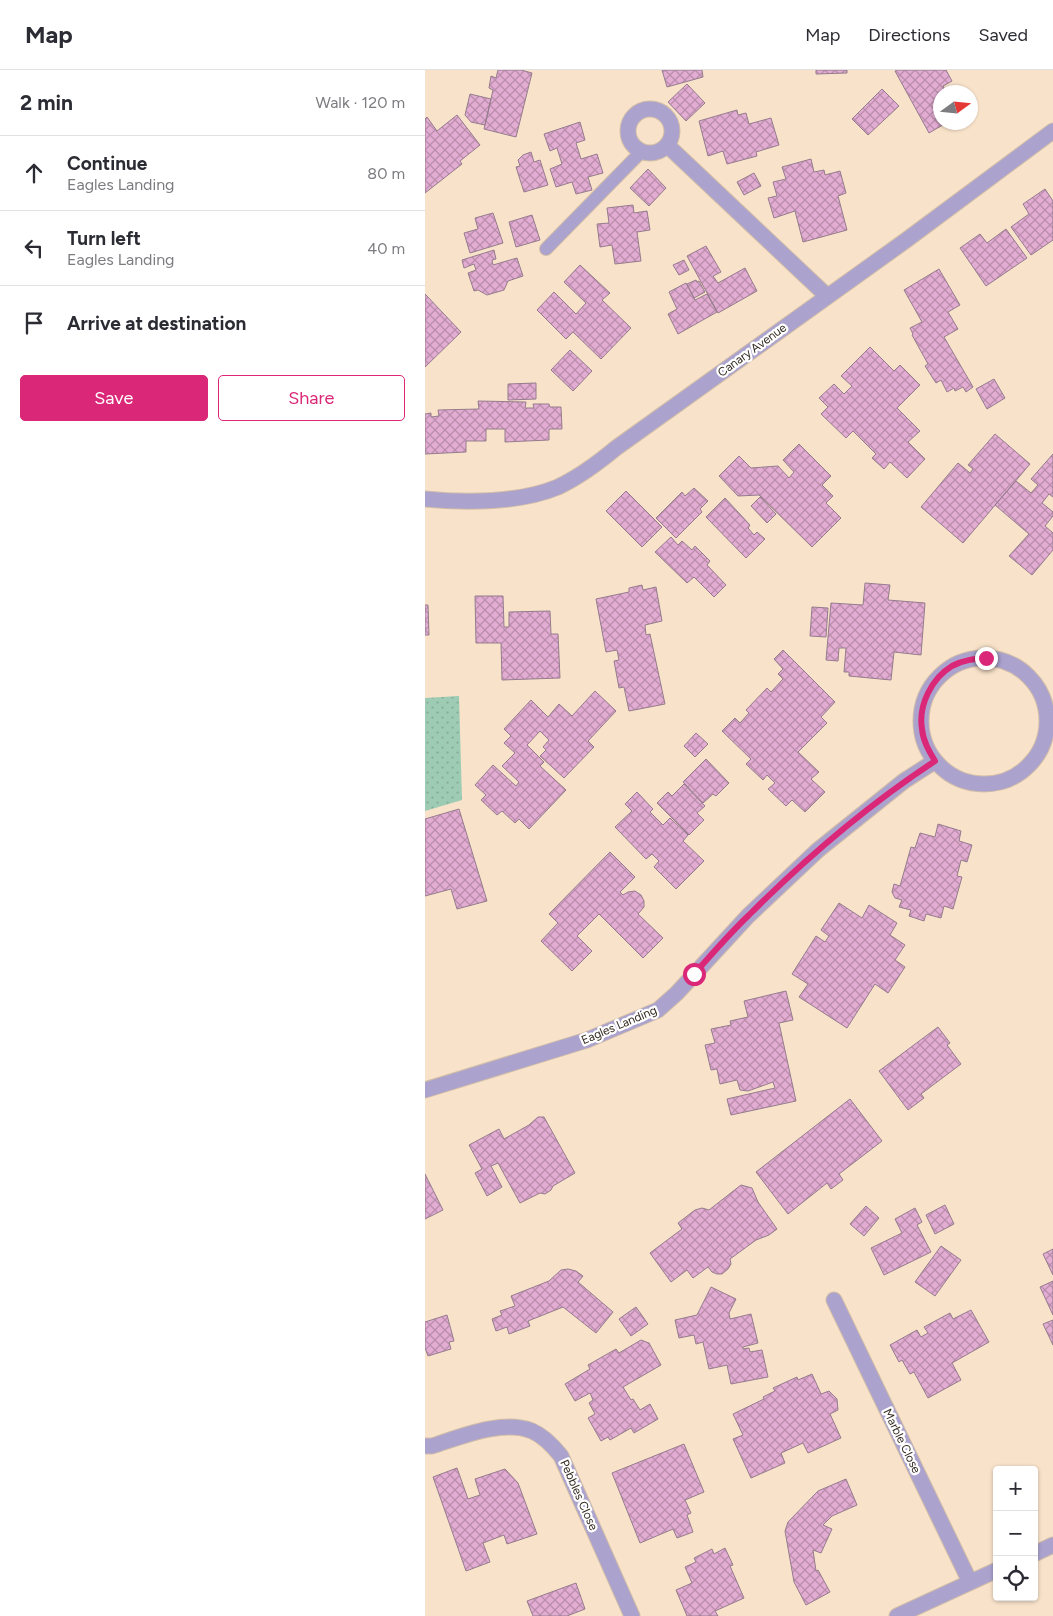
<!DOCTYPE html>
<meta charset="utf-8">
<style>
:root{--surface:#fff;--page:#f7f7f7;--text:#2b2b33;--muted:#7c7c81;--line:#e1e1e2;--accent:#db2777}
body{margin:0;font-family:Figtree,sans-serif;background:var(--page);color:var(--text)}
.controls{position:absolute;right:15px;bottom:15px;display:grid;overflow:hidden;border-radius:5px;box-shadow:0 1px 4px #0004}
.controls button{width:45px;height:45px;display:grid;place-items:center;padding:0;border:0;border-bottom:1px solid var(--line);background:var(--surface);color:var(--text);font:25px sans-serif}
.compass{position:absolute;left:508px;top:15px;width:45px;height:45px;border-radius:50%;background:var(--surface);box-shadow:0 1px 4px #0004;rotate:75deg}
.stop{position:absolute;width:15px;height:15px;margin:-11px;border:4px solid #db2777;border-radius:50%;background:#fff}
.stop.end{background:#db2777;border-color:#fff;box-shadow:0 1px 5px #0008}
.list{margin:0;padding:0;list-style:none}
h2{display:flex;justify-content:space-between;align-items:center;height:65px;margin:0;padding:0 20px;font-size:21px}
h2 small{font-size:16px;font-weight:400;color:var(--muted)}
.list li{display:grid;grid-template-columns:32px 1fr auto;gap:15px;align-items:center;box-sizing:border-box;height:75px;padding:0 20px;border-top:1px solid var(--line)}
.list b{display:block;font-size:19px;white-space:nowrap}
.list p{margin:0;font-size:16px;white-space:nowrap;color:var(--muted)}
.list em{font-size:16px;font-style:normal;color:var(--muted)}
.actions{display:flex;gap:10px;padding:15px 20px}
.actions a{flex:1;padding:11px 0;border:1px solid var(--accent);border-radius:5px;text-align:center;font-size:18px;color:var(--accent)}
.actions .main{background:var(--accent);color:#fff}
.icon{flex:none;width:28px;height:28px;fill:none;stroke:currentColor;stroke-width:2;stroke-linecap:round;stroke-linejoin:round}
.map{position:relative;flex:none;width:628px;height:1546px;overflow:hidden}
header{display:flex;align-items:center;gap:30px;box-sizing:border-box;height:70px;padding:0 25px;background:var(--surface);border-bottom:1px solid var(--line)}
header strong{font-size:24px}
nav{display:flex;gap:28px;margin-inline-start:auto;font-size:18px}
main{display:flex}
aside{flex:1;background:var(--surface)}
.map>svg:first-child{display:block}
</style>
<header>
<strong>Map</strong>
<nav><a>Map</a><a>Directions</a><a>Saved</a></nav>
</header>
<main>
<aside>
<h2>2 min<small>Walk · 120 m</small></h2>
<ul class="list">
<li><svg class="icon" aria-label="ahead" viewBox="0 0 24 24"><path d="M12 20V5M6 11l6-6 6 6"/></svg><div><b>Continue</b><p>Eagles Landing</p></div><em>80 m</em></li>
<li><svg class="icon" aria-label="left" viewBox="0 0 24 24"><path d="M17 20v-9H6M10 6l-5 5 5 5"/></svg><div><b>Turn left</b><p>Eagles Landing</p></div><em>40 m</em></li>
<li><svg class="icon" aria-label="arrive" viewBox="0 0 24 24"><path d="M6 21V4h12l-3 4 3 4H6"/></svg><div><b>Arrive at destination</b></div></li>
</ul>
<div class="actions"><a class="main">Save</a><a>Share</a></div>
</aside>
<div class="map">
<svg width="628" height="1546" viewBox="0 0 628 1546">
<defs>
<pattern id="grass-dots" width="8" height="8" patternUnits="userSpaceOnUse" patternTransform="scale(1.25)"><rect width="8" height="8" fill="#9dcbb4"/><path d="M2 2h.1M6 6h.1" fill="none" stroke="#88ae9a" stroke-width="1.8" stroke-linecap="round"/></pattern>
<pattern id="building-cross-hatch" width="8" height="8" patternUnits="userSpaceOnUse" patternTransform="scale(1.25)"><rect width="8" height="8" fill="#e3add3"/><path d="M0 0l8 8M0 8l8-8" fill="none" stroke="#b98dab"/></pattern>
</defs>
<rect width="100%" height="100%" fill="#f8e2ca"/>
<!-- grass -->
<path fill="url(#grass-dots)" d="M34 626 37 730 0 741V628Z"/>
<!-- building -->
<path fill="url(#building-cross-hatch)" stroke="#957c8d" d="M73 0H96L107 3 91 67 59 59 68 20 64 18 66 6 71 8Z
M237 0H277L278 7 242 17Z
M391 0H422V3L391 4Z
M472 0H521L527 11 518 16 521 22H516V52H523L504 63 470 1Z
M262 14 280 33 261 51 243 32Z
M457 19 474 36 443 65 427 49Z
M45 24 66 29 60 55 46 52 40 45Z
M312 40 313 45 321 43 324 54 346 48 354 75 331 82 332 86 302 94 298 81 283 86 274 51Z
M32 45 55 75 35 91 37 94 0 123V49L2 47 12 61Z
M155 52 160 70 151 73 156 89 172 84 178 103 163 107 167 120 151 124 147 112 131 117 125 99 137 94 132 78 125 81 119 64Z
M106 82 109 92 115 90 123 115 99 122 91 97 95 96 93 90 98 85Z
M386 89 389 102 399 100 400 105 415 101 421 123 413 126 422 160 378 172 370 141 349 148 343 128 352 126 348 112 361 109 357 97Z
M223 99 241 118 224 136 205 118Z
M329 103 336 116 319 125 312 112Z
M620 119 628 131V170L606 185 586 157 604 144 598 134Z
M208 135 209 143 222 141 225 160 212 162 216 191 190 194 187 175 175 177 172 154 184 153 182 138Z
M68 143 78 173 45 183 39 163 53 159 50 148Z
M107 145 115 170 91 177 84 152Z
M581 159 602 188 561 216 535 178 555 164 562 173Z
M281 176 296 202 288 206 293 213 320 198 332 221 293 243 262 186Z
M69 180 71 189 67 190 68 195 92 188 98 206 83 211 79 220 62 225 53 220 49 221 43 203 51 200 49 194 39 198 37 190Z
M259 190 264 200 254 205 248 195Z
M155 195 185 223 177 230 206 258 176 289 148 262 141 269 112 240 129 222 151 244 161 233 139 212Z
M514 199 535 235 523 242 533 259 519 267 548 317 541 322 538 317 530 321 529 318 522 322 516 310 511 313 500 296 503 294 487 265 488 264 485 258 497 252 479 220Z
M271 210 272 212 274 211 280 222 269 228 262 214Z
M261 213 270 230 282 224 292 242 253 264 243 244 252 239 244 222Z
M0 224 36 262 0 297Z
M445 277 469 301 475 295 495 315 472 338 495 361 483 372 500 389 482 408 465 392 459 399 447 388 451 384 428 361 421 368 396 344 403 337 394 328 409 314 419 324 427 316 416 306Z
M145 280 167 301 148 321 126 300Z
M569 309 580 328 562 339 551 319Z
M111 313V329L83 330V314Z
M53 331 101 332 100 338H109L108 334H124L125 337H136L137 359H124V370L80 372V359H61V371H41V382L0 384V344L6 343V347L14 346 13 340 54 339Z
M570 364 605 394 538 473 496 437 533 393 545 403 548 399 543 395Z
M374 374 406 406 397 415 408 426 401 433 416 448 387 477 334 425 313 426 294 406 314 386 326 398 353 396 364 408 369 402 358 390Z
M628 384V427L624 424 617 433 628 442V446L620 456 628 463V480L607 505 584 486 604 464 570 435 591 411 606 423 613 415 606 409Z
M269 418 283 431 275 439 277 442 251 468 231 448 257 422 260 426Z
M201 421 237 457 217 477 181 441Z
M335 427 351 444 342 453 326 436Z
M300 428 325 455 323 458 329 465 332 462 340 469 321 488 281 447Z
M246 467 253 475 257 471 267 480 270 476 285 491 282 495 301 515 289 527 269 507 262 513 230 482Z
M440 513 465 515 463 530 500 533 496 585 469 582 466 610 424 606V602H419L421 578H414L413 591 401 590 406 533 438 535Z
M217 515 218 520 231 517 237 551 220 555 221 565 225 564 240 634 204 641 199 617 194 618 189 591 194 590 192 580 181 582 171 529 204 522V518Z
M50 526H78L79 557H84V542L125 541 126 564H133L135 608 77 610 76 573H51Z
M0 535H3L4 565H0Z
M387 537 403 538 401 567 385 566Z
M358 580 410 632 396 647 402 653 373 682 394 702 386 709 400 722 380 742 367 730 361 736 343 719 350 713 342 705 338 710 321 694 326 689 297 661 310 648 315 653 324 643 321 640 342 618 346 622 358 609 353 604 358 599 349 589Z
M170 621 191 641 163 671 169 677 139 708 115 686 121 680 118 677 124 670 115 661 102 675 119 692 115 696 141 720 104 759 94 749 90 753 77 741 72 745 56 730 61 725 50 715 68 695 91 716 94 712 77 696 90 683 79 673 86 666 79 659 106 630 123 647 134 634 147 646Z
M271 663 283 674 270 687 259 676Z
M281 689 304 713 291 726 288 724 278 733 258 712Z
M259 714 280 736 272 743 279 750 264 765 232 733 243 722 247 726Z
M212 722 228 739 225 742 238 755 245 748 263 765 258 771 279 791 251 819 229 797 234 791 227 784 221 789 190 757 207 741 200 734Z
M34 739 62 831 32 839 26 819 0 826V749Z
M513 754 536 761 534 771 547 775 542 792 536 790 532 806 537 807 528 839 519 836 516 848 501 844 499 851 484 846 486 840 474 837 477 830 470 828 467 822 469 814 475 816 486 777 490 778 495 763 510 767Z
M185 782 210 807 195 822 198 825 203 822 210 821 216 825 219 831V837L213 844 238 868 218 888 174 844 152 866 167 881 147 901 116 871 133 853 124 844Z
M414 833 437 848 444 835 472 853 465 865 480 875 470 890 480 897 463 923 450 914 422 958 374 927 383 914 367 904 391 866 400 872 404 866 396 860Z
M361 921 368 950 354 953 371 1031 306 1045 302 1029 350 1018 348 1012 323 1021 315 1020 312 1010 295 1014 292 999 286 1000 280 975 290 973 286 959 306 955 305 951 323 947 319 931Z
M513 957 525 973 522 975 536 994 496 1024 499 1028 483 1040 454 1001Z
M425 1029 457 1071 414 1104 418 1110 406 1119 402 1113 363 1144 331 1102Z
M113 1047H119L150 1103 128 1116 126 1120 120 1124 115 1123 95 1133 73 1093 66 1096 77 1117 62 1126 50 1103 57 1099 44 1075 74 1059 79 1069 104 1055Z
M0 1104 18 1140 0 1149Z
M316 1115 327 1118 333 1132 352 1159 344 1165 331 1170 305 1189 306 1194 303 1199 297 1204H292L287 1202 283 1197 268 1208 262 1200 246 1212 225 1183 257 1159 253 1153 270 1140 277 1138 284 1140Z
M520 1135 529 1154 510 1164 501 1145Z
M441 1136 454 1148 439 1166 425 1154Z
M490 1138 497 1152 492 1155 506 1182 459 1205 446 1178 477 1163 470 1149Z
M516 1176 536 1190 510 1226 490 1212Z
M628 1179V1205L618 1184Z
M143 1199 151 1201 158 1206 153 1212 188 1242 171 1263 138 1237 103 1251 105 1256 84 1264 82 1257 71 1261 67 1249 77 1245 75 1241 90 1236 86 1226 124 1211 136 1200Z
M628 1211V1245L615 1217Z
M286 1217 311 1229 304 1243 305 1249 326 1244 333 1273 318 1277V1279L324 1278 325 1282 337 1280 343 1307 306 1314 302 1295 284 1299 278 1272 271 1274 269 1265 254 1268 250 1250 272 1245Z
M211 1237 223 1254 206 1266 194 1249Z
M546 1240 564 1272 527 1293 536 1310 503 1328 489 1302 485 1304 477 1290 474 1292 465 1275 492 1260 496 1267 503 1263 499 1257 525 1243 528 1249Z
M22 1245 29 1271 24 1272 26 1279 3 1286 0 1278V1252Z
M628 1250V1275L618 1254Z
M216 1270 224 1273 236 1295 198 1317 206 1330 208 1329 215 1340 225 1334 233 1349 209 1363 206 1358 185 1370 183 1367 176 1371 163 1348 170 1344 164 1333 168 1330 165 1323 150 1331 140 1314 165 1299 163 1295 191 1279 194 1283Z
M387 1304 396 1324 404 1321 412 1329 413 1340 405 1344 416 1368 383 1383 378 1373 356 1383 360 1393 326 1408 308 1369 318 1365 308 1344 339 1329 338 1327 350 1321 348 1318 372 1307 373 1310Z
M259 1374 279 1422 260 1430 266 1443 262 1445 268 1462 252 1468 248 1459 215 1473 187 1403Z
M32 1398 43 1429 55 1425 50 1409 80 1399 93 1413 112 1464 82 1474 79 1465 58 1473 65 1492 41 1501 8 1407Z
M421 1409 432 1435 407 1446 398 1455 407 1459 396 1483 388 1480 391 1501 393 1500 405 1522 381 1535 369 1512 360 1461 363 1452 393 1421Z
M300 1478 308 1495 305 1496 319 1528 290 1541 293 1546H262L251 1520 267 1513 260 1497 271 1492 269 1488 287 1479 289 1484Z
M151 1513 160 1539 142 1546H108L102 1531Z"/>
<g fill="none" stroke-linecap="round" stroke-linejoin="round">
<!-- service casing -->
<g stroke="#d1bda8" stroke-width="14">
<path id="service" d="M121 179 217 81"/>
</g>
<!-- minor casing -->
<g stroke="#d1bda8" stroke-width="17">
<path id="minor" d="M203 61a22 22 0 1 1 44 0a22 22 0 1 1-44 0Z
M242 75 402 226
M0 429C41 433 95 433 133 417 154 407 173 393 191 378L480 171 628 61
M496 651a63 63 0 1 1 126 0a63 63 0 1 1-126 0Z
M0 1020 162 970 233 940 252 923 323 846 393 780 479 711 510 691
M409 1230 545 1512
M0 1376H7C35 1367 78 1349 107 1361 119 1366 128 1376 136 1386L207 1546
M609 1484 628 1475
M472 1546 572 1500"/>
</g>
<!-- service -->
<use href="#service" stroke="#aba3ce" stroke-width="12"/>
<!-- minor -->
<use href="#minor" stroke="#aba3ce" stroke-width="15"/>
</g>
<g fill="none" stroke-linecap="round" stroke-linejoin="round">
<!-- route -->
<path stroke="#db2777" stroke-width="6" d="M269 904C287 884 305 863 324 845 381 788 443 735 510 691 504 681 498 671 497 659 493 635 507 608 527 596 538 590 549 589 561 588"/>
</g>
<g text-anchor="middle" stroke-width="4.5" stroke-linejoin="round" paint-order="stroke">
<!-- street labels -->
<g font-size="12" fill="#342b22" stroke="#fff">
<text transform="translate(327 280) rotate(-36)" y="4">Canary Avenue</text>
<text transform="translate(194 955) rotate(-23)" y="4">Eagles Landing</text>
<text transform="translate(477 1371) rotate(64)" y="4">Marble Close</text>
<text transform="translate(154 1425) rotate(66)" y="4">Pebbles Close</text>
</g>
</g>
</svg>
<div class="controls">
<button>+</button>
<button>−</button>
<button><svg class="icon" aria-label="locate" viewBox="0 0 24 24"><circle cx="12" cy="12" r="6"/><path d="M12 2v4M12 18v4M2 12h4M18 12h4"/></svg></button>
</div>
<svg class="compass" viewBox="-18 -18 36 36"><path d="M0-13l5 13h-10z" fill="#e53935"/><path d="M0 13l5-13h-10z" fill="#7c7c81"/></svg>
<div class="stop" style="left:269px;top:904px"></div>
<div class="stop end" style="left:561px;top:588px"></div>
</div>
</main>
